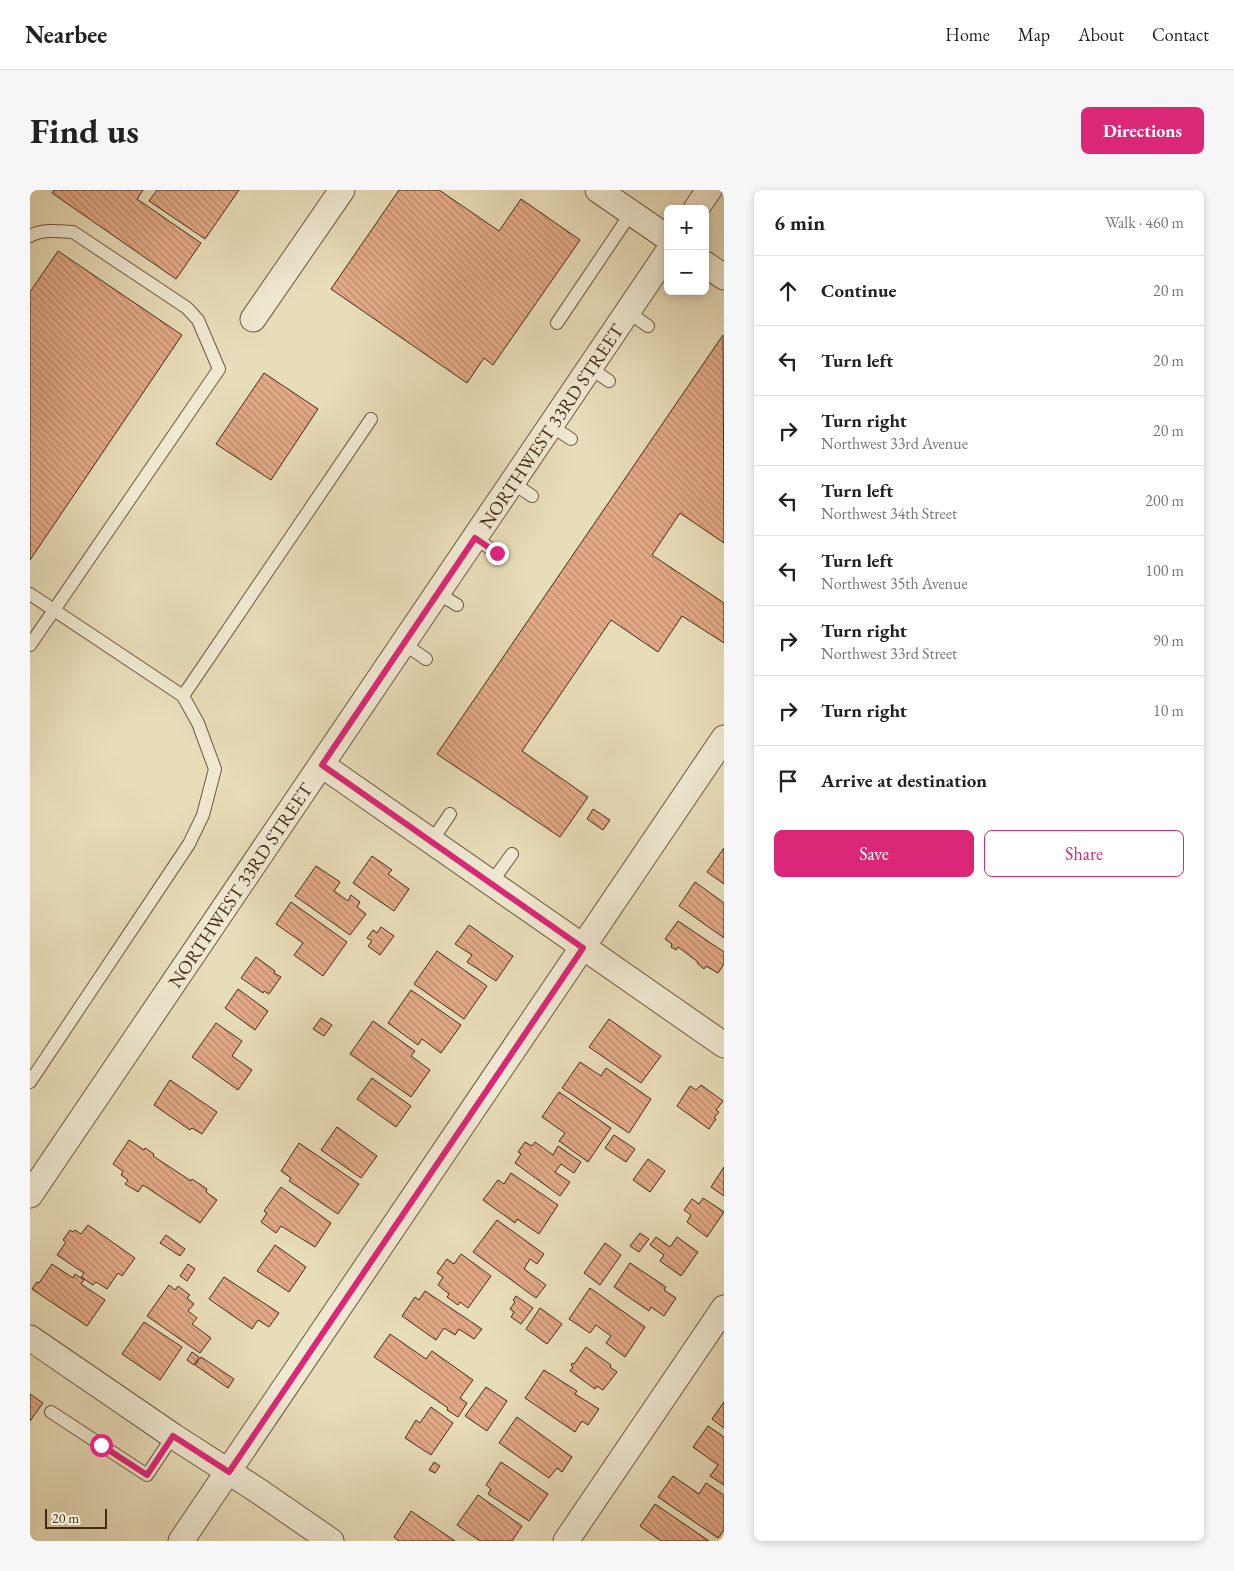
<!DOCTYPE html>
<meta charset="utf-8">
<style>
:root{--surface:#fff;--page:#f6f6f6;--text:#222;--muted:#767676;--line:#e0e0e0;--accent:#db2777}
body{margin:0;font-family:"EB Garamond",serif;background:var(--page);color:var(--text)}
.controls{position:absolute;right:15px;top:15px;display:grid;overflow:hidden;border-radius:8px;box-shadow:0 2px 8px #0003}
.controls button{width:45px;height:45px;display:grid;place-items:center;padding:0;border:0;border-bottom:1px solid var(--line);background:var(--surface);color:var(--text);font:25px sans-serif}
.scale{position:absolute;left:15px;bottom:12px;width:62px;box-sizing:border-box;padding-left:5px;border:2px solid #452b16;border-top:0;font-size:14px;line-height:18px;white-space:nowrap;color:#452b16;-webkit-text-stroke:4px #f0e9d2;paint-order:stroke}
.stop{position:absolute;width:15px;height:15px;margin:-11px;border:4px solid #db2777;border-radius:50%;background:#fff}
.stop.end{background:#db2777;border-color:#fff;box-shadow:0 1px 5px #0008}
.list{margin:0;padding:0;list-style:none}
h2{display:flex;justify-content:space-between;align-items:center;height:65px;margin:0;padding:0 20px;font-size:21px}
h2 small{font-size:16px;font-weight:400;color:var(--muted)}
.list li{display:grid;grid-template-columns:32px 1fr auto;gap:15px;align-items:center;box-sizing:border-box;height:70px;padding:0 20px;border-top:1px solid var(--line)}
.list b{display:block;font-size:19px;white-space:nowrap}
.list p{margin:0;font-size:16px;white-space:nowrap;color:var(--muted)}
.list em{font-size:16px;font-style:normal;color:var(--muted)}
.actions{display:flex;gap:10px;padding:15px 20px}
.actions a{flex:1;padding:11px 0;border:1px solid var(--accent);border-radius:8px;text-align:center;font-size:18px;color:var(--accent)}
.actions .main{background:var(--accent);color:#fff}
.icon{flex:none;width:28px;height:28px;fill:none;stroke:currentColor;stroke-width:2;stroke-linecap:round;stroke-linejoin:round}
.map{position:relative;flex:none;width:694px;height:1351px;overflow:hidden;border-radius:8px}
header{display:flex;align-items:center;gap:30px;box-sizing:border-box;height:70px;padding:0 25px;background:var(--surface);border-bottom:1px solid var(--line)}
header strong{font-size:24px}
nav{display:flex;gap:28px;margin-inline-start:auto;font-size:18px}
.intro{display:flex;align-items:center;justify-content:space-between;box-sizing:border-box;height:120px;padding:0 30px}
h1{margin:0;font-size:35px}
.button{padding:12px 22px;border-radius:8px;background:var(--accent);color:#fff;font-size:18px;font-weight:700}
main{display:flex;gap:30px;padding:0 30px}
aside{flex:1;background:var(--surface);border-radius:8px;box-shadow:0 2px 8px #0003}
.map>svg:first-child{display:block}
</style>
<header>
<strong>Nearbee</strong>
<nav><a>Home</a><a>Map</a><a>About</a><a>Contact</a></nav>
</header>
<div class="intro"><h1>Find us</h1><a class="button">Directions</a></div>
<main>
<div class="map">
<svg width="694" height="1351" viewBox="0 0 694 1351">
<defs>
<pattern id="building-back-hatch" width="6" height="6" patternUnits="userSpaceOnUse" patternTransform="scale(1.25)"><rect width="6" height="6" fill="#e4aa87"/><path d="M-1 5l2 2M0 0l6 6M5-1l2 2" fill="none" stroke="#bb8b6d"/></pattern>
</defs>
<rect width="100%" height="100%" fill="#e8ddb9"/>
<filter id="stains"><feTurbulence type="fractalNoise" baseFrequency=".004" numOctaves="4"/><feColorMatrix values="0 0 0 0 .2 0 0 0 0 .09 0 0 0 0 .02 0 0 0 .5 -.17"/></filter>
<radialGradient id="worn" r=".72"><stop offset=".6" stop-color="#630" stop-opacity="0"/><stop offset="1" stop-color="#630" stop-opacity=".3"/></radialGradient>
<!-- building -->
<path fill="url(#building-back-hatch)" stroke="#452b16" d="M24 0H113L107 9 171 53 146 89 22 3Z
M127 0H209L175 49 119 11Z
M369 0H409L469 41 491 9 550 50 463 175 454 168 437 193 301 99Z
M28 61 152 145 0 370V102Z
M693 145 694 353 650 323 622 365 694 413V453L652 426 628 462 581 430 492 561 558 607 530 647 407 564Z
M234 183 288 219 241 290 186 254Z
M563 619 580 630 573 640 557 629Z
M694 658V694L677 682Z
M342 666 362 680 358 684 379 699 364 721 323 693Z
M286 676 310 692 304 701 318 711 321 705 330 712 327 717 336 724 320 745 265 706Z
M665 692 694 713V748L649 716Z
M261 712 317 752 293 786 264 765 273 753 246 734Z
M648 731 694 762V774L688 783 676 776 674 779 667 773 668 772 648 757 646 760 641 757 642 754 635 749Z
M439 735 483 766 466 791 437 772 442 765 425 754Z
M351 737 364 746 350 765 338 756 342 751 337 748 343 740 347 743Z
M407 761 457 796 434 829 384 794Z
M226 767 245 781 244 783 251 787 239 804 234 801 233 803 211 788Z
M208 799 238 821 225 840 195 818Z
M381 800 431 835 411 863 392 849 388 855 358 833Z
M291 828 302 835 294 846 283 839Z
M579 829 631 866 611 893 559 857Z
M343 831 385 861 381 866 400 880 381 907 320 864Z
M186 833 212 851 202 866 222 880 208 900 162 867Z
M550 872 571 886 576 878 621 909 599 943 532 898Z
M342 888 381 916 366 937 327 909Z
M140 890 187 922 172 944 162 938 160 940 124 915Z
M671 895 693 911 686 920 689 922 684 928 686 929 679 939 647 916 660 896 666 900Z
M529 902 581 938 558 972 529 951 535 943 512 927Z
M307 937 347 966 331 988 291 960Z
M584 945 605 959 596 972 575 958Z
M99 950 114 960 115 958 124 964 123 966 161 991 162 989 177 999 176 1002 187 1010 170 1033 113 995 108 1002 95 994 98 990 91 985 93 981 83 974Z
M495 952 502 956 505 952 523 965 528 956 551 972 544 983 531 974 525 982 540 992 530 1006 485 973 491 964 488 962Z
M269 953 329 994 308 1024 259 991 261 988 251 981Z
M618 969 635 981 620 1002 603 990Z
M694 977V1006L681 997Z
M481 983 528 1015 509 1044 487 1029 485 1033 453 1010 468 990 474 994Z
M251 997 301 1033 285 1057 251 1036 246 1043 231 1032 237 1023 234 1021Z
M673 1008 694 1022 677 1047 657 1032 661 1025 654 1020 662 1009 669 1014Z
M467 1030 514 1064 507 1074 500 1069 494 1079 516 1095 506 1108 443 1062Z
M58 1035 105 1068 92 1086 88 1083 77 1099 66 1092 63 1095 51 1087 54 1083 27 1065 36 1052 33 1050 40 1040 43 1042 45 1040 51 1044Z
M610 1043 619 1049 609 1062 600 1056Z
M136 1045 155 1059 150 1066 130 1053Z
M626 1047 640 1057 647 1047 668 1062 651 1086 630 1071 634 1065 620 1055Z
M575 1053 591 1065 570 1095 554 1083Z
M245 1055 276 1077 259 1102 227 1081Z
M431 1064 461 1086 438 1118 430 1112 428 1115 417 1107 419 1104 408 1095 413 1087 407 1083 417 1069 424 1074Z
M600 1073 636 1097 634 1100 646 1108 634 1126 621 1117 619 1121 584 1097Z
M22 1074 43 1088 45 1084 54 1090 51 1094 75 1110 57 1136 2 1099 7 1092 9 1093Z
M158 1074 165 1079 157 1091 150 1086Z
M194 1087 249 1123 239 1137 228 1130 222 1139 179 1109Z
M139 1095 145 1100 148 1096 160 1105 157 1108 164 1114 158 1121 167 1128 162 1134 181 1148 170 1163 117 1126Z
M560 1098 615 1137 595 1167 576 1153 581 1146 566 1135 560 1143 539 1129Z
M395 1101 452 1139 444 1149 429 1139 425 1145 414 1138 406 1150 372 1126 385 1107 389 1110Z
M486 1106 503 1118 491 1134 481 1127 484 1122 480 1119 485 1112 483 1110Z
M510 1118 532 1134 517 1154 496 1139Z
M114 1132 152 1157 130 1190 92 1164Z
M360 1144 396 1169 402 1161 443 1190 430 1208 437 1213 428 1227 417 1220 418 1218 344 1167Z
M556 1157 581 1175 580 1177 587 1182 573 1200 567 1196 565 1199 540 1181 543 1177 541 1175 542 1173 544 1174Z
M162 1162 169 1167 164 1175 157 1170Z
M171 1167 204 1189 198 1198 165 1175Z
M514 1180 547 1201 545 1204 569 1219 558 1235 552 1231 545 1242 495 1208Z
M456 1197 477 1211 457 1241 435 1226Z
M0 1204 13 1213 0 1231Z
M694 1212V1238L682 1229Z
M401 1217 423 1233 401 1265 375 1248 386 1230 390 1233Z
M487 1227 542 1267 532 1282 527 1278 519 1288 469 1253Z
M678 1236 694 1247V1295L680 1286 688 1275 663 1257Z
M404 1272 410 1276 405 1283 399 1280Z
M471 1272 518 1304 499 1331 458 1304 461 1299 456 1295Z
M643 1286 669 1304 676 1293 694 1305V1340L688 1348 628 1307Z
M448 1305 492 1336 482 1351H450L427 1335Z
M625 1314 679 1351H631L610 1336Z
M381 1321 425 1351H369L364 1347Z"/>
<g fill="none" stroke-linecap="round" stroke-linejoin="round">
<!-- service casing -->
<g stroke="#6e583f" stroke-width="14">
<path id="service" d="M0 46C13 39 28 41 43 42L157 118 168 130 189 179 0 455
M598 122 618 136
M527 133 601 23
M560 178 579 191
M521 236 541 249
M483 293 502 306
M445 348 467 363
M408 403 427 415
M0 404 153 506 168 533 185 579 173 625 159 654 0 892
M374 454 396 469
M153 506 341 229
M401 652 420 624
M461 693 482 664
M21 1222 117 1285 143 1246"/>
</g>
<!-- minor casing -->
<g stroke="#6e583f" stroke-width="27">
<path id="minor" d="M568 0 638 48
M666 19 679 0
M675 74 694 87
M223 129 312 0
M292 575 694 855
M0 1005 638 62
M0 1148 143 1246 230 1302 301 1351
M151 1351 694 548
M536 1351 694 1118"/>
</g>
<!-- service -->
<use href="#service" stroke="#f0e9d2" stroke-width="12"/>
<!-- minor -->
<use href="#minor" stroke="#f0e9d2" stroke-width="25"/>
</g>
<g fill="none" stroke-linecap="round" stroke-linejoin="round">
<!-- route -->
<path stroke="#db2777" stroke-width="6" d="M71 1255 117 1285 143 1246 199 1282 553 758 292 575 445 348 467 363"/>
</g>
<g text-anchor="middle" stroke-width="4" stroke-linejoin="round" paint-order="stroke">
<!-- street labels -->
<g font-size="19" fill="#452b16" stroke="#f0e9d2">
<text transform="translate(521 236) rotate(-56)" y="7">NORTHWEST 33RD STREET</text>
<text transform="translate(210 695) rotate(-56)" y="7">NORTHWEST 33RD STREET</text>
</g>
</g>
<rect width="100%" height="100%" filter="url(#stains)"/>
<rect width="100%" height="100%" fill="url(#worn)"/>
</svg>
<div class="controls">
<button>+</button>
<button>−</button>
</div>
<div class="scale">20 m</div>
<div class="stop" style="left:71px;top:1255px"></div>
<div class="stop end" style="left:467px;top:363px"></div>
</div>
<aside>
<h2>6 min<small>Walk · 460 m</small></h2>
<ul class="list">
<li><svg class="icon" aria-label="ahead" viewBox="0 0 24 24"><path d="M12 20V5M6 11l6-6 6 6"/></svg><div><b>Continue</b></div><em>20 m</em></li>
<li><svg class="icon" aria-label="left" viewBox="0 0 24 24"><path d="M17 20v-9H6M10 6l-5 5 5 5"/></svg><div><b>Turn left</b></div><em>20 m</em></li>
<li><svg class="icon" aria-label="right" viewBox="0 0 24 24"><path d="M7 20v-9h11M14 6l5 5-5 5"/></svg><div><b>Turn right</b><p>Northwest 33rd Avenue</p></div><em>20 m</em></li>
<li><svg class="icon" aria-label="left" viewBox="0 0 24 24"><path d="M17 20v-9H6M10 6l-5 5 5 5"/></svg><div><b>Turn left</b><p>Northwest 34th Street</p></div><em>200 m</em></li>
<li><svg class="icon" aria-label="left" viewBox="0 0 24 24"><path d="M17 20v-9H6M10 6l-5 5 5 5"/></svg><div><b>Turn left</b><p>Northwest 35th Avenue</p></div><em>100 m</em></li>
<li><svg class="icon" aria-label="right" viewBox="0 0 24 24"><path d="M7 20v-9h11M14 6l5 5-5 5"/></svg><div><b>Turn right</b><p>Northwest 33rd Street</p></div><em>90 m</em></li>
<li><svg class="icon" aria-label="right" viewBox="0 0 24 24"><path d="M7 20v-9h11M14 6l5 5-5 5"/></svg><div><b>Turn right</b></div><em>10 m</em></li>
<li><svg class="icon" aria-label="arrive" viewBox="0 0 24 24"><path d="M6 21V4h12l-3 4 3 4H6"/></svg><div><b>Arrive at destination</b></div></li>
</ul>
<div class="actions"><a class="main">Save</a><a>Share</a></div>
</aside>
</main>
